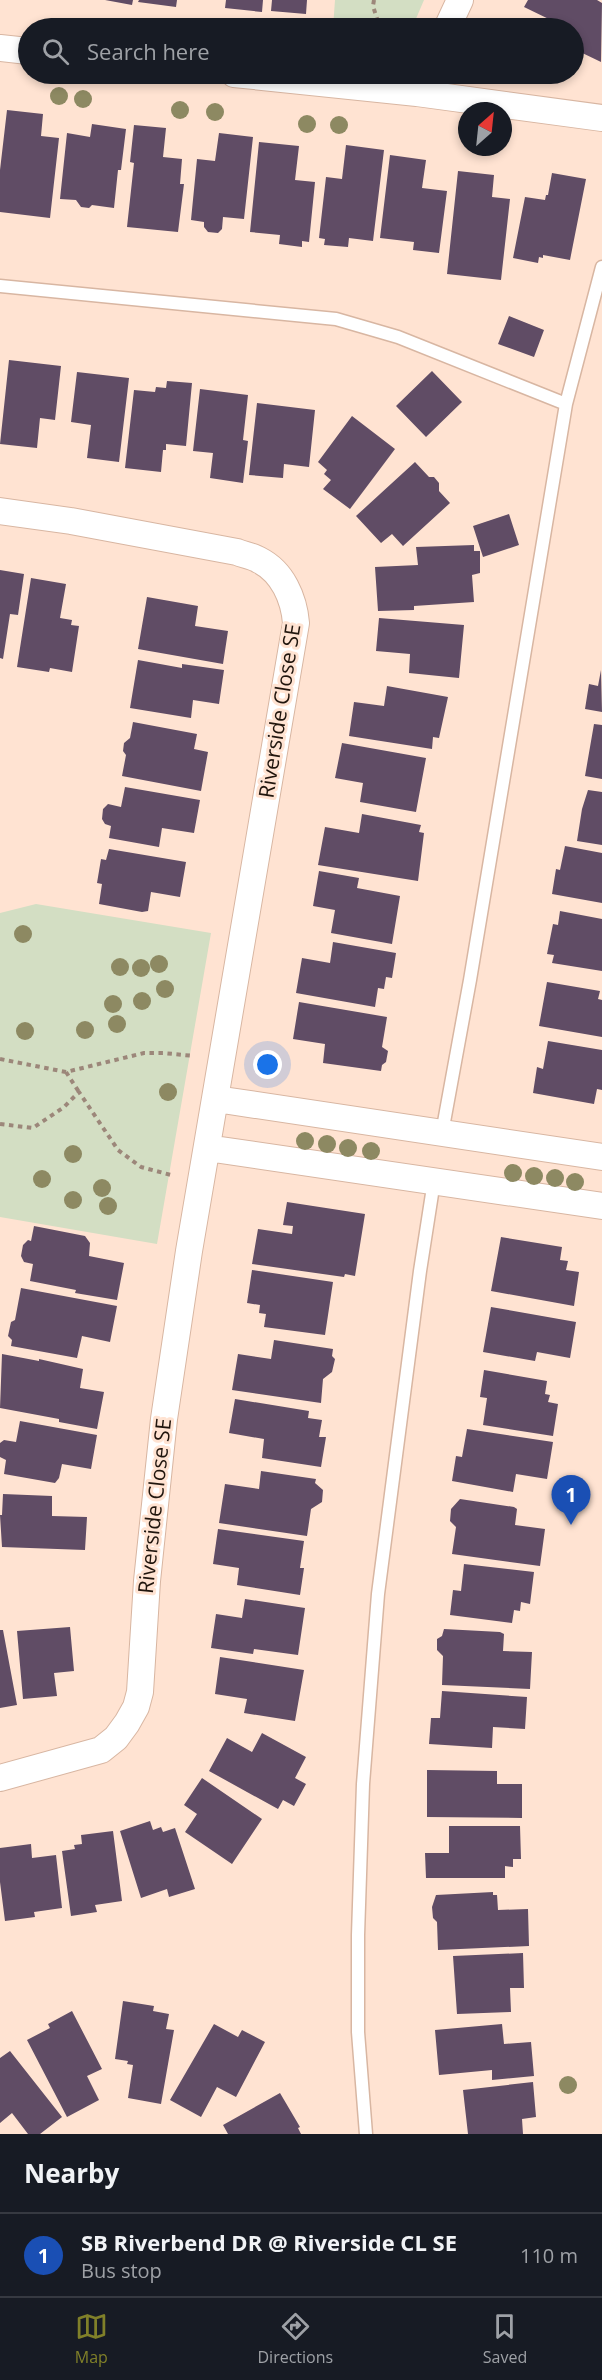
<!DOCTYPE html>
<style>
:root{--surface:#171b24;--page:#20242c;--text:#f1f3f6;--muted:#9ea1a6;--line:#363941;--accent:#808029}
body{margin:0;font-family:"Open Sans",sans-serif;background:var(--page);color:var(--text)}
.compass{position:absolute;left:458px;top:102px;width:54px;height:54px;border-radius:50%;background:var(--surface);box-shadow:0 3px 9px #0003;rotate:27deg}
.you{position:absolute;left:268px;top:1065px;width:21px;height:21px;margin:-15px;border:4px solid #fff;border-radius:50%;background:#1a73e8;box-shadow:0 0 0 9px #1a73e833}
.badge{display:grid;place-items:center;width:39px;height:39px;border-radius:50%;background:var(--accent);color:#fff;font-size:20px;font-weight:700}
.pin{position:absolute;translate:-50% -50px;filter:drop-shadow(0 2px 3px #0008)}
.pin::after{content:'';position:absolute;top:32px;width:21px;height:18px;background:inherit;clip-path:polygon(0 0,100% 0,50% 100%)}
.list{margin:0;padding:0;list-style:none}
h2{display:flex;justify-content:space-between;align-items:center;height:78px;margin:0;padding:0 24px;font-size:26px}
h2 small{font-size:20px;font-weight:400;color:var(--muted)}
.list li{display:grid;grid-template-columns:39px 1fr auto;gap:18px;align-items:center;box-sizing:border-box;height:84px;padding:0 24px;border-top:2px solid var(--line)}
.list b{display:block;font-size:22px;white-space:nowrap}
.list p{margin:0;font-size:20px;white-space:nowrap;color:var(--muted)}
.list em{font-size:20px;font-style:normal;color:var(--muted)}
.icon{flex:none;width:33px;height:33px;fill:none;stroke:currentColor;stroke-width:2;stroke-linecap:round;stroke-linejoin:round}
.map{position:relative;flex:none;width:602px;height:2134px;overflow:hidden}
.search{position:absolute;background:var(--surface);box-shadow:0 3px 9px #0003;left:18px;right:18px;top:18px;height:66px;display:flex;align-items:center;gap:15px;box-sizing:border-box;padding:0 21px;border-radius:33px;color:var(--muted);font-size:22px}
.sheet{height:162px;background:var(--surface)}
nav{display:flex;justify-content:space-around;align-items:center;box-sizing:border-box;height:84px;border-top:2px solid var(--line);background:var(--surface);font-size:16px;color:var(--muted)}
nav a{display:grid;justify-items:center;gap:3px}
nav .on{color:var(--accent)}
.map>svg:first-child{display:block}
</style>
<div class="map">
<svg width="602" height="2134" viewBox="0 0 602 2134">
<rect width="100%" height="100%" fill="#ffe3d2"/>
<!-- green -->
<path fill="#d3dec3" d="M335 0H424L412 28H333Z
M36 904 211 933 157 1244 0 1217V913Z"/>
<!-- building -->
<path fill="#604c65" d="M105 0H133L132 5Z
M139 0H177L176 7 138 2Z
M226 0H263L262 12 225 8Z
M272 0H307L306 14 271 11Z
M528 0H597L602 3 601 62 574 49V28H554L557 23 524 7Z
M7 110 43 114 41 136 59 138 50 218 0 212V170Z
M92 124 126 129 121 170H118L114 208 92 205 89 208 81 207 76 200 60 199 67 133 90 137Z
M134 125 166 128 163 157 182 159 180 184H184L178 232 127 227 134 163 130 162Z
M219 133 253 137 244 219 223 217 222 229 218 233 208 232 204 227V222L191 220 197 159 215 161Z
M259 142 299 146 295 180 315 182 309 242 302 241V247L279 244 280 235 250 232Z
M346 145 384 150 373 241 349 238 348 247 324 245 325 239 319 238 326 177 342 179Z
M390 155 426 160 422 188 447 191 439 253 413 250 414 242 380 238Z
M458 171 494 175 492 197 510 199 501 280 447 274Z
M552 173 586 179 570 260 543 255V258L539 257 538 263 513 258 525 197 545 200 546 195H548Z
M509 316 544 330 534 357 498 344Z
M9 360 61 366 55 420 40 418 37 448 0 444Z
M432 371 462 402 426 437 396 406Z
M77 372 129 378 119 462 87 458 91 425 71 422Z
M167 381 192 383 186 446 166 444V450H163L161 472 125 468 134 390 155 392 156 387 166 388Z
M200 389 248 395 243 440 248 441 243 483 210 478 213 453 193 451Z
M257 403 315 410 309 467 284 464 283 478 249 475Z
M352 416 395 449 350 509 323 489 331 480 324 474 327 470 318 462Z
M415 462 429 477H434L439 483V491L450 503 403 546 392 534 381 543 356 516Z
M509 514 519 545 483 557 473 526Z
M474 545V551H480V573L472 575 474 602 414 606V610L378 611 375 567 418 565 416 547Z
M0 570 24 574 18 615 10 614 3 659 0 658Z
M31 578 66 584 60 618 72 620 71 625 79 626 72 672 50 668 49 672 17 667Z
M147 597 198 606 195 626 228 631 223 664 138 649Z
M379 618 464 625 459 678 409 673 410 654 376 651Z
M138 660 182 668V664L224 670 219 704 193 700 191 718 130 708Z
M601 670 602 712 585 709 589 684 598 686Z
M387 686 448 697 439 738 433 737 432 749 349 736 354 702 384 706Z
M133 722 197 734 194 749 208 752 201 791 122 776 126 755 123 751 124 743 130 738Z
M594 724 602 725V779L585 776Z
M342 743 426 758 416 812 360 802 363 783 335 778Z
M125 787 200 800 194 833 162 828 159 847 109 838 111 826 105 824 102 819 103 809 108 804 121 807Z
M588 790 602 792V845L577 841 582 809Z
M362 814 421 825 419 832 424 833 418 881 318 865 325 827 359 833Z
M565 846 602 853V903L552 894 556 869 560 870Z
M109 849 186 862 180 897 151 892 148 911 142 912 99 904 102 884 97 883 101 859 106 860Z
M319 871 359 878 357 888 400 896 392 944 331 933 335 910 313 906Z
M560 911 602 919V971L552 963 554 955 547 954 553 924 558 925Z
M333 942 396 953 392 978 386 977 384 989 378 988 375 1007 296 993 302 958 330 963Z
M547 982 600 991 598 999 602 1000V1037L539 1026Z
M299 1002 387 1017 382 1047 388 1051 386 1062 382 1065 381 1071 323 1063 325 1044 293 1039Z
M548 1041 602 1050V1090L597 1089 594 1104 533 1093 537 1067 543 1069Z
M287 1202 365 1214 355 1276 345 1274 344 1277 252 1264 258 1229 292 1234 293 1226 283 1225Z
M34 1226 85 1236 90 1243 89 1256 124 1263 117 1300 75 1293 76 1290 30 1281 33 1264 24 1262 21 1256 23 1245 28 1240 31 1241Z
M501 1237 562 1247 560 1260 568 1261 566 1270 579 1272 574 1306 491 1291Z
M252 1270 333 1282 325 1335 264 1327 266 1314 259 1313 260 1305 247 1303Z
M21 1288 117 1306 110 1342 82 1336 77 1358 11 1346 12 1340 8 1336 11 1322 15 1320Z
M491 1307 576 1322 570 1358 537 1352 535 1361 483 1352Z
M274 1340 333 1349 332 1356 335 1359 332 1372 323 1379 321 1403 232 1390 238 1354 271 1359Z
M2 1354 39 1361V1359L83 1369 80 1388 104 1392 97 1429 59 1422V1419L0 1408Z
M484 1370 547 1381 545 1394 550 1395 548 1402 558 1404 553 1436 483 1425 487 1398 480 1397Z
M235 1399 309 1411 308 1418 322 1420 319 1437H326L321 1467 262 1458 264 1439 229 1433Z
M20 1421 97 1435 91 1469 62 1464 59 1478 55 1483 4 1474 6 1460 0 1457V1443L4 1440 16 1442Z
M467 1429 553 1442 547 1479 516 1474 513 1492 452 1481 456 1456 462 1457Z
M261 1471 316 1479 315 1483 323 1490 322 1502 311 1509 307 1536 219 1523 225 1484 259 1489Z
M3 1494 52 1496V1516L87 1517 85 1550 2 1547 0 1515H2Z
M460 1499 514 1507 517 1509 515 1525 545 1529 540 1566 452 1554 456 1527 450 1521 451 1509Z
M218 1529 304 1541 300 1568H304L300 1595 237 1585 239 1568 213 1564Z
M464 1564 534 1572 530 1604 521 1602 520 1611 514 1610 512 1623 450 1615 453 1590 461 1591Z
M245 1599 305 1608 298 1655 254 1649 253 1654 211 1648 216 1614 242 1618Z
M70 1627 74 1671 54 1673 57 1696 23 1699 17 1631Z
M444 1629 500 1632 504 1634 503 1651 532 1652 530 1689 442 1685 443 1656 437 1650V1639L442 1636Z
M0 1630H3L17 1705 0 1708Z
M220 1657 304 1670 295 1721 244 1713 247 1699 215 1694Z
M442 1691 527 1697 525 1729 493 1727 492 1748 429 1744 431 1718H440Z
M262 1733 306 1757 295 1778 306 1784 294 1806 283 1800 278 1809 209 1771 227 1738 252 1752Z
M427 1770 497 1771V1784H522V1818L427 1817Z
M202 1778 262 1819 232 1864 185 1832 197 1814 184 1805Z
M150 1821 153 1830 161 1827 163 1832 175 1828 195 1889 169 1897 167 1889 141 1898 120 1831Z
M449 1826H520L521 1859H513V1867L505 1866V1878H426L425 1853H449Z
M113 1831 122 1901 95 1905 97 1912 71 1916 62 1851 75 1849 74 1845 82 1844 81 1835Z
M31 1844 32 1858 56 1855 62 1908 34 1912 35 1917 5 1921 0 1882V1848Z
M493 1892V1895H497L498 1910 528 1909 529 1946 438 1950 437 1922 433 1918 432 1907 436 1895Z
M523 1953 524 1988H510L511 2012 457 2014 453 1956Z
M123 2001 154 2006 153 2011 169 2014 166 2029 174 2030 161 2104 128 2098 133 2065 127 2064 128 2061 115 2059Z
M72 2011 102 2069 87 2076 99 2100 67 2117 27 2040 50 2028 48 2024Z
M214 2024 238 2037 242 2030 265 2042 236 2097 217 2087 201 2117 170 2100Z
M502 2024 504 2044 531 2042 534 2076 492 2080V2070L439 2075 435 2030Z
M10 2051 62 2117 40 2134H28L12 2113 0 2123V2058Z
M533 2082 536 2117 522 2119 523 2134H468L463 2090Z
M280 2093 300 2127 298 2128 301 2134H228L223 2125Z"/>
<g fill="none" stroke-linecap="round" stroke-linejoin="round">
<!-- service casing -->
<g stroke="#d8b6a2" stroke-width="15">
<path id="service" d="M0 286 336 319 398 337 566 404
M442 1133 470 980 566 404 602 267
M366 2134 358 2032V1935L363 1784 378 1594 420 1271 434 1181"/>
</g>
<!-- minor casing -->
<g stroke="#d8b6a2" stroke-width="28">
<path id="minor" d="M447 28 460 0
M0 48 28 51
M234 74 417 93 602 118
M0 511 71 521 237 552C244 555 253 556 259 560 283 572 294 599 296 623L189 1251 164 1419 147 1581 140 1692 136 1707 127 1723 116 1738 101 1750 0 1778
M216 1099 602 1157
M207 1148 602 1206"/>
</g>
<!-- path -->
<path stroke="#9c877a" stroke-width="4" stroke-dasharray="4.5 4.5" stroke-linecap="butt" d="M374 0 373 6 380 28
M0 1059 66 1072 144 1053H163L194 1056
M66 1072 79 1092
M0 1124 33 1128 64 1107 79 1092 118 1150 141 1167 171 1175"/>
<!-- service -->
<use href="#service" stroke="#fff" stroke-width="12"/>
<!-- minor -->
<use href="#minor" stroke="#fff" stroke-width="26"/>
</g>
<!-- trees -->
<g fill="#8d8962">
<circle cx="59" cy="96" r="9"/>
<circle cx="83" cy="99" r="9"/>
<circle cx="180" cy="110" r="9"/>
<circle cx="215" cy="112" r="9"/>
<circle cx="307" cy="124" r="9"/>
<circle cx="339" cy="125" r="9"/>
<circle cx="23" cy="934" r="9"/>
<circle cx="159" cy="964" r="9"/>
<circle cx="120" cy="967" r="9"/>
<circle cx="141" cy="968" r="9"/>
<circle cx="165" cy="989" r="9"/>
<circle cx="142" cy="1001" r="9"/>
<circle cx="113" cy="1004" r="9"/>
<circle cx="117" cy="1024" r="9"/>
<circle cx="85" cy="1030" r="9"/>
<circle cx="25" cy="1031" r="9"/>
<circle cx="168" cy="1092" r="9"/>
<circle cx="305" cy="1141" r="9"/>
<circle cx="327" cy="1144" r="9"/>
<circle cx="348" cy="1148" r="9"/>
<circle cx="371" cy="1151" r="9"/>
<circle cx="73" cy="1154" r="9"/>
<circle cx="513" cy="1173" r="9"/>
<circle cx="534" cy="1176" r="9"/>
<circle cx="555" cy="1178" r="9"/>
<circle cx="42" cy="1179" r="9"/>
<circle cx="575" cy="1182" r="9"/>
<circle cx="102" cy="1188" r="9"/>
<circle cx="73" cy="1200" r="9"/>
<circle cx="108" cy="1206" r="9"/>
<circle cx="568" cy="2085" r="9"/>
</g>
<g text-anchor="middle" stroke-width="6" stroke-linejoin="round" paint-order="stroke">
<!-- street labels -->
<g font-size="21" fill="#20150d" stroke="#ffe3d2">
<text transform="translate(280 711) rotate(-81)" y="7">Riverside Close SE</text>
<text transform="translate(155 1506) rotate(-84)" y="7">Riverside Close SE</text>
</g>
</g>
</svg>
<svg class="compass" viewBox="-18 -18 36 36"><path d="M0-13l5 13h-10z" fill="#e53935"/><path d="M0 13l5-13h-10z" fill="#9ea1a6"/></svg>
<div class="you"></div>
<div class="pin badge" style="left:571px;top:1525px;background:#1a4fb4">1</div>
<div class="search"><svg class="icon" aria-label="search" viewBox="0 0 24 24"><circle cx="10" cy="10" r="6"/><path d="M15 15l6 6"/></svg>Search here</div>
</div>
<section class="sheet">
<h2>Nearby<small></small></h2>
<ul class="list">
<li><span class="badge" style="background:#1a4fb4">1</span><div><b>SB Riverbend DR @ Riverside CL SE</b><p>Bus stop</p></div><em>110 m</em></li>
</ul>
</section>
<nav>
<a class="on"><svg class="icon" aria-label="map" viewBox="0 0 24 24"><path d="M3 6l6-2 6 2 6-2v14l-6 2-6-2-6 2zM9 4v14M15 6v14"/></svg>Map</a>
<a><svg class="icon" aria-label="directions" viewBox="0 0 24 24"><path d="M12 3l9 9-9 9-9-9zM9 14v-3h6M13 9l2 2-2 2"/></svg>Directions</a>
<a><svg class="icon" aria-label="saved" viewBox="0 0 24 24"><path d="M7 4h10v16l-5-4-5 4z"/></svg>Saved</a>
</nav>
